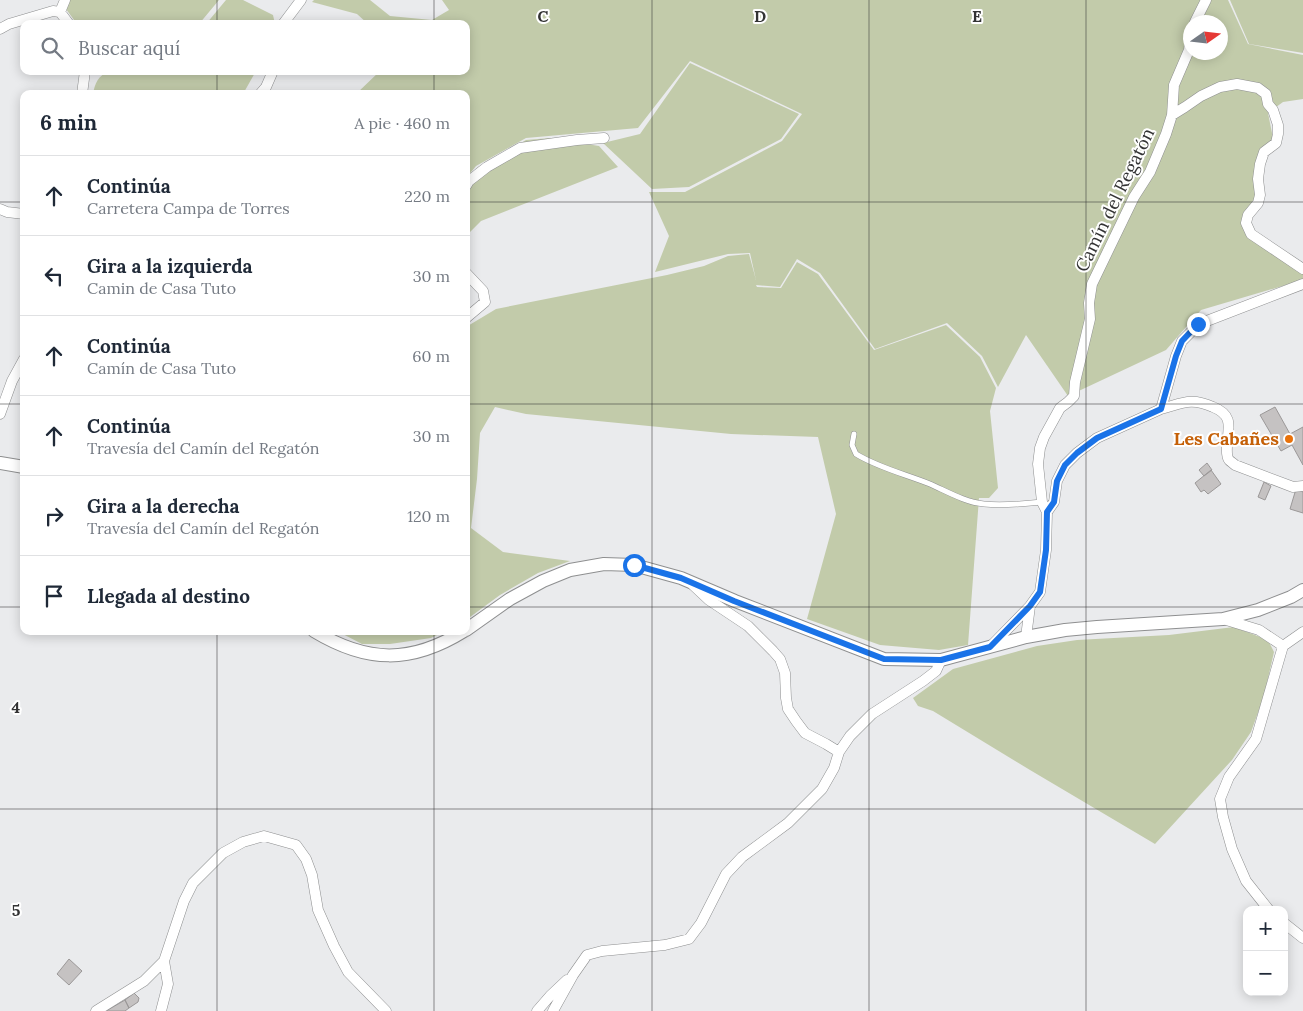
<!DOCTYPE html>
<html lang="es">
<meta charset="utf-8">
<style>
:root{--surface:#fff;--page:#f6f6f7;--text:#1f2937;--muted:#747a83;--line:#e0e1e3}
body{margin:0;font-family:Lora,serif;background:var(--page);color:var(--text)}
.controls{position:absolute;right:15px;bottom:15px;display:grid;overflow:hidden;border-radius:10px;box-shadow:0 2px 12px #0003}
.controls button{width:45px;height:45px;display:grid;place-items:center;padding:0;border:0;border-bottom:1px solid var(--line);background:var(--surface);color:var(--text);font:25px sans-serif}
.compass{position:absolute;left:1183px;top:15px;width:45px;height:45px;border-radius:50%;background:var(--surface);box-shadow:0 2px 12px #0003;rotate:76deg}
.stop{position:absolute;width:15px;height:15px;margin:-11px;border:4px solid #1a73e8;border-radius:50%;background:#fff}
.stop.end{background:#1a73e8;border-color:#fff;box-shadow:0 1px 5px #0008}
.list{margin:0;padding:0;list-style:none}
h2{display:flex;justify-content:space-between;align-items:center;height:65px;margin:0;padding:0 20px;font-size:21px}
h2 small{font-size:16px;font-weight:400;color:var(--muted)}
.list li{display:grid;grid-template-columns:32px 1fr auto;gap:15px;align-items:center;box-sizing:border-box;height:80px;padding:0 20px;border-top:1px solid var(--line)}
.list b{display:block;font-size:19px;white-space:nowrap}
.list p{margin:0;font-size:16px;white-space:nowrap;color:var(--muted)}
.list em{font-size:16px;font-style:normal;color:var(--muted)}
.icon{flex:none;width:28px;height:28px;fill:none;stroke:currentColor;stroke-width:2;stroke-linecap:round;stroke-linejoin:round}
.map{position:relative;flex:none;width:1303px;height:1011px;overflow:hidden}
.search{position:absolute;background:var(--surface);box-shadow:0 2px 12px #0003;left:20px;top:20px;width:450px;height:55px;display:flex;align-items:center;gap:12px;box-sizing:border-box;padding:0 18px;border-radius:10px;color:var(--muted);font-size:19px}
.panel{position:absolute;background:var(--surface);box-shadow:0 2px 12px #0003;left:20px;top:90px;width:450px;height:545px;border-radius:10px}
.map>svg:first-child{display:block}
</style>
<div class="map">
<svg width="1303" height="1011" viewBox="0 0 1303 1011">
<rect width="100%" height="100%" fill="#eaebed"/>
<!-- green -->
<path fill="#c2cbaa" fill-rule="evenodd" d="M70 0H219L199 24H77L66 9Z
M226 0H243L273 15 275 24H206Z
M314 0H370L390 16 432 20 449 10 442 0H1228L1248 44 1303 55V99L1283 102 1268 113 1273 138 1256 162V202L1242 218 1250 237 1303 274V280L1201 310 1166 350 1068 396 1026 335 998 387 982 356 947 323 875 349 820 273 797 259 780 287 756 285 757 287 781 288 797 262 818 274 874 350 946 325 980 357 996 388 990 411 998 488 989 498H979L968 645 939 650 880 645 807 619 836 514 818 437 731 434 526 414 495 407 480 433 477 479 471 528 503 552 570 561 538 573 500 595 466 620V327L496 309 667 275 704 266 728 256 749 254 756 280 750 253 728 254 655 272 669 236 649 192H685L782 141 802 114 690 61 638 128 526 138 476 166 466 178V94H356L380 71H466V24H368L357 14 312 2ZM1190 22H1220V52H1190Z
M1230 0H1303V53L1249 44Z
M690 63 799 114 781 139 689 187 652 189 603 143 640 134Z
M109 71H256L243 94H93C95 83 98 76 109 71Z
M550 138 599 146 618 167 481 221 466 236V181L478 167 526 140Z
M1234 627 1268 640 1274 652 1264 696 1251 732 1232 760 1155 844 1030 770 933 711 918 706 913 698 953 669 1037 646 1077 640 1169 635Z
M337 631H445L431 638 390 644H362Z"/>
<!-- building -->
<path fill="#c5c2c2" stroke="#9b9898" d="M1275 407 1290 434 1303 427V465L1292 445 1281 451 1260 415Z
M1207 463 1212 470 1204 476 1199 470Z
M1211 470 1221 484 1208 494 1204 490 1201 492 1195 483Z
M1264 482 1271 486 1265 500 1258 497Z
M1296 489 1303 492V513L1290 509Z
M69 959 82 971 69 985 57 974Z
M134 993 139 998 138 1002 129 1008 125 1000Z
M125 1000 129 1008 125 1011H106Z"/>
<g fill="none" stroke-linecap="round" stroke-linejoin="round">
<!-- service casing -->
<g stroke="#8e8f90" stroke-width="6">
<path id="service" d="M854 434 852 445 856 454C879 468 905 474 930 484 948 492 965 502 984 504 1003 506 1023 504 1042 502"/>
</g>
<!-- minor casing -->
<g stroke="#8e8f90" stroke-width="11">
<path id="minor" d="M65 0 60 12 69 24
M1195 22 1206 0
M283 24 301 0
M0 29 9 24 53 11 60 12
M82 94 85 71
M260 94 266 87 273 71
M1172 115 1185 107 1201 96 1220 87 1237 84 1258 88 1266 94 1268 104 1273 110 1278 125V134L1276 143 1264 152 1260 164 1258 179 1260 195 1258 203 1248 215 1246 223 1251 234 1303 269
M466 186 469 181 487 167 520 148 577 140 604 138
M0 209 7 212 24 214
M466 273 483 291 485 302 466 318
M1161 409C1183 403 1191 397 1213 407 1233 415 1229 426 1227 445 1227 450 1226 456 1229 460 1231 462 1233 463 1235 465L1293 487 1303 486
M0 414 12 381 24 359
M1047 512 1042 502 1038 464 1040 448 1044 437 1060 408 1068 402 1074 396 1075 382 1090 319 1089 303 1092 284 1134 197 1150 172 1166 134 1172 115 1174 85 1189 50 1190 41
M1047 512 1054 502 1057 481 1065 465 1077 453 1097 438 1161 409 1176 356 1182 341 1199 324 1303 284
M693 585 709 600 748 626 773 651 780 659 785 673 786 698 788 709 796 721 805 733 826 744 839 752
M1223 619 1259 630 1283 646 1256 739 1229 777 1220 799 1223 817 1232 849 1246 881 1269 910
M1026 637 1030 606 1040 592 1046 550 1047 512
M1283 646 1303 632
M990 647 1030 606
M1284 923 1303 938
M96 1011 144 981 164 961 184 901 193 883 223 853 243 842 264 836 296 845 306 859 312 875 318 910 334 946 348 972 386 1011
M161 1011 168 984 164 961
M537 1011 550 996 567 980
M553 1011 573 975 587 955 602 951 665 945 689 939 701 923 726 874 742 857 788 823 822 789 834 768 839 752 850 736 872 714 923 681 936 671 941 660"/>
</g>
<!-- tertiary casing -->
<g stroke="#8e8f90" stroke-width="14">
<path id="tertiary" d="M0 463 24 467
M466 630 510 599 543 581 570 570 604 564 634 565 681 578 735 601 884 659 941 660 1026 637 1065 630 1097 627 1223 619 1258 610 1291 597 1303 590
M314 631C367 663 411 664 464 631"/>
</g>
<!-- service -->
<use href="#service" stroke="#fff" stroke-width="5"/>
<!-- minor -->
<use href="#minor" stroke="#fff" stroke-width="10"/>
<!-- tertiary -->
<use href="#tertiary" stroke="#fff" stroke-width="12"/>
</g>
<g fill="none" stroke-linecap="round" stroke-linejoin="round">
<!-- route -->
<path stroke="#1a73e8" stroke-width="6" d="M634 565 681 578 734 601 884 659 941 660 990 647 1030 606 1040 592 1046 550 1047 512 1054 502 1057 481 1065 465 1077 453 1097 438 1161 409 1176 356 1182 341 1198 324"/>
</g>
<!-- grid -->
<path fill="none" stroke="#333334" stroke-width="1" stroke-opacity="0.55" d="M217 0V24M434 0V24M652 0V1011M869 0V1011M1086 0V1011M217 71V94M434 71V94M0 202H24M466 202H1303M0 404H24M466 404H1303M0 607H24M466 607H1303M217 631V1011M434 631V1011M0 809H1303"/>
<!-- markers -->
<circle fill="#e8710a" stroke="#fff" stroke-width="2" cx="1289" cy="439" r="5"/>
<g text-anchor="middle" stroke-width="4" stroke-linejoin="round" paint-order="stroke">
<!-- street labels -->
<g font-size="18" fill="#333334" stroke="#fff">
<text transform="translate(1115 200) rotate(-64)" y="6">Camín del Regatón</text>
</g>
<!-- food labels -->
<g font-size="18" font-weight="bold" fill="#c56008" stroke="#fff" text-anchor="end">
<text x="1279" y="445">Les Cabañes</text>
</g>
</g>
<g font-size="16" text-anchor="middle" font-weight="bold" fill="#333334" stroke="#fff" stroke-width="4" stroke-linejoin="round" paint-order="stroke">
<text x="543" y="22">C</text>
<text x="760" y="22">D</text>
<text x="977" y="22">E</text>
<text x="16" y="713">4</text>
<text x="16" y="916">5</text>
</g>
</svg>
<div class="controls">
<button>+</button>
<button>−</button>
</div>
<svg class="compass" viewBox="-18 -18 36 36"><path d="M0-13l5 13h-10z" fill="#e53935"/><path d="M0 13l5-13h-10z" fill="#747a83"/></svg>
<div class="stop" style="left:634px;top:565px"></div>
<div class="stop end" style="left:1198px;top:324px"></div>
<div class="search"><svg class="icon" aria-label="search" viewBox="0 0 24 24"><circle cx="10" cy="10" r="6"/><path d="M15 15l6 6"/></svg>Buscar aquí</div>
<section class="panel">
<h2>6 min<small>A pie · 460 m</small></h2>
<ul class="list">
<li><svg class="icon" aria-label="ahead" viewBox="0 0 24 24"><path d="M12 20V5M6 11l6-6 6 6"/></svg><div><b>Continúa</b><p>Carretera Campa de Torres</p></div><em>220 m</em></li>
<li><svg class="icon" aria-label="left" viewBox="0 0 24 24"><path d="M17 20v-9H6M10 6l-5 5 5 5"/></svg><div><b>Gira a la izquierda</b><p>Camin de Casa Tuto</p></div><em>30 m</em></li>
<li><svg class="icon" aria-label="ahead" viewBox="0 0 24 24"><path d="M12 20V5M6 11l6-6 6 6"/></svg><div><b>Continúa</b><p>Camín de Casa Tuto</p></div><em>60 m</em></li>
<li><svg class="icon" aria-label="ahead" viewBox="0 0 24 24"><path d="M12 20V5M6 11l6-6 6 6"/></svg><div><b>Continúa</b><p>Travesía del Camín del Regatón</p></div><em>30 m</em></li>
<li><svg class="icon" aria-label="right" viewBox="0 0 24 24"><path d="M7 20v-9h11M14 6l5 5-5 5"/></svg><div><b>Gira a la derecha</b><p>Travesía del Camín del Regatón</p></div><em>120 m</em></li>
<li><svg class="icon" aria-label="arrive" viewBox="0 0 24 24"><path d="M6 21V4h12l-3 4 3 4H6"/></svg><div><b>Llegada al destino</b></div></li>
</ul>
</section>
</div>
